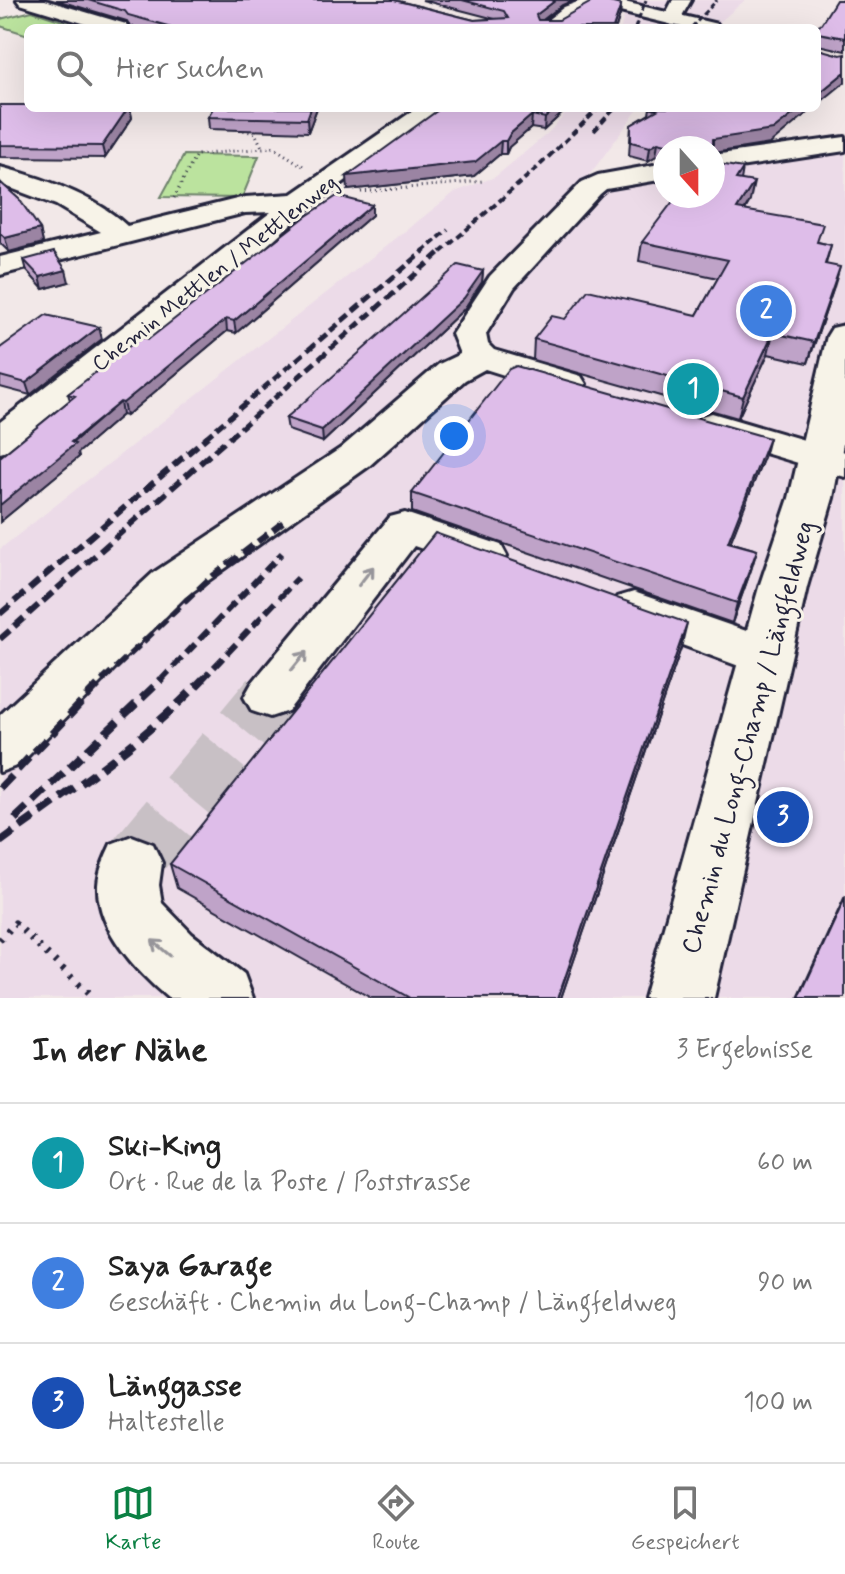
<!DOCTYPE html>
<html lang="de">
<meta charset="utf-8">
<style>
:root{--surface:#fff;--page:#f2f2f2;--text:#222;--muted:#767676;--line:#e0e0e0;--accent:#0b8043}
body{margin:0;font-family:Mynerve,sans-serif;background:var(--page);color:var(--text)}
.compass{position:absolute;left:653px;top:136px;width:72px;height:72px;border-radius:50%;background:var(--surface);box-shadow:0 8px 32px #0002;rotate:159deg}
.you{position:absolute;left:454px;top:436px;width:28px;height:28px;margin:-20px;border:6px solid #fff;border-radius:50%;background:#1a73e8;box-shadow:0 0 0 12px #1a73e833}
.badge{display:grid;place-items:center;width:52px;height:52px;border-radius:50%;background:var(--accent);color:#fff;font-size:26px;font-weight:700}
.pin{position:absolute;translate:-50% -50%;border:4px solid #fff;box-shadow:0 2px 8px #0006}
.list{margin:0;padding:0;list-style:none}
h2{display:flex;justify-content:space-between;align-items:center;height:104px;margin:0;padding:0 32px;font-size:34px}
h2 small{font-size:26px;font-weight:400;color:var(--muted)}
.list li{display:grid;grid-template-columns:52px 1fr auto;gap:24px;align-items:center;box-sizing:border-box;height:120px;padding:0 32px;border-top:2px solid var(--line)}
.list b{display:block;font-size:30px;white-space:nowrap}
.list p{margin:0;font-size:26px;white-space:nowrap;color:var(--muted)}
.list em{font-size:26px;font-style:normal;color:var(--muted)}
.icon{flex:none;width:44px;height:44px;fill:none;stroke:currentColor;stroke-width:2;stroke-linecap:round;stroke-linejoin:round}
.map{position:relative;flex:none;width:845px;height:998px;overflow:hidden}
.search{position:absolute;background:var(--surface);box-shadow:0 8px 32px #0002;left:24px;right:24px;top:24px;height:88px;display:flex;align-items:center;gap:20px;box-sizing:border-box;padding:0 28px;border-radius:12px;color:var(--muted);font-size:30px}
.sheet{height:464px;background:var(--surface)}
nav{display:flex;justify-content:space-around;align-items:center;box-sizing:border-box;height:112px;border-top:2px solid var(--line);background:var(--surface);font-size:22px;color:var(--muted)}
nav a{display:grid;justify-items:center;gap:4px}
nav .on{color:var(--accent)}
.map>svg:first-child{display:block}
</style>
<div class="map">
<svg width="845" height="998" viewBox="0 0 845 998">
<rect width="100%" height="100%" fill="#f2e8e8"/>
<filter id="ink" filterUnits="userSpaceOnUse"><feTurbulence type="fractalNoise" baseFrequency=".0125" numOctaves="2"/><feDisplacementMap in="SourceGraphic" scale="16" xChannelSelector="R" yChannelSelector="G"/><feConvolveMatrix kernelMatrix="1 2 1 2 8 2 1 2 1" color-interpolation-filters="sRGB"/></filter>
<g filter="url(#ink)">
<!-- built -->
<path fill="#ecdbe8" d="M628 0H745L713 28H621Z
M571 108H639L588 177 665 167V196H713V161L845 144V998H0V549L455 192 495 177 548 133Z"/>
<!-- green -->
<path fill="#bbe39e" stroke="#6e826c" stroke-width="2" d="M32 11 84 28H28V35L0 26V19Z
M184 155 259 156 242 198 161 197Z"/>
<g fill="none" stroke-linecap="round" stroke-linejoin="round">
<!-- minor-tunnel -->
<path stroke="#c8c0c5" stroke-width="58" stroke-dasharray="58 29" stroke-linecap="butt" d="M132 863 270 697"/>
<!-- minor casing -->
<g stroke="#22223b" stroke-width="6">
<path id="minor" d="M17 0H45L126 24 128 28H99L20 4Z
M583 0 606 1 576 15 558 28H537L564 7Z
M673 0H691L678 23 672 25 663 19Z
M417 108H443L309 208 255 256 14 449 0 453V422L271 212 245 213 0 275V257L101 232 56 205 0 184V167C43 178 94 195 127 226L245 197 292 194Z
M845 137V151L713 171V155Z
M665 163V179L606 189 600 194 514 288 486 334 488 344 494 350 581 376 586 384 581 392 568 395 485 369 465 380 369 466 185 597 19 765 0 772V715L153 573 341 448 439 364 460 354 452 334 490 276 582 182 598 175Z
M712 413 845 452V477L698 433 693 425 698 417Z
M405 513 501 545 507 556 501 567 485 571 414 546 288 711 270 717 252 711 244 697 252 683 390 517Z
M634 592 784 644 791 657 784 670 766 676 617 621 610 609 617 597Z
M132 836 153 844 162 863 159 885 162 903 192 934 244 974 253 998H168C137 972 96 929 98 885 99 870 105 857 111 844Z"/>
</g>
<!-- major casing -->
<g stroke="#22223b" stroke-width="6">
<path id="major" d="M584 0H616L717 24 720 28H686L587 4Z
M845 325V433L833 498 807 587 714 998H644L759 587 789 498 827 336 832 328Z"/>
</g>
<!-- path-far1 -->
<path stroke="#22223b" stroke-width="3" stroke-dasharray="1 4" stroke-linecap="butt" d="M229 127 255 133 262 147
M361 192 484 181
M174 198 196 155 273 147 303 166"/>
<!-- path -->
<path stroke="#22223b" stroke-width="7" stroke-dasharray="3 8" stroke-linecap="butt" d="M0 940 15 923 93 998"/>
<!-- minor -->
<use href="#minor" fill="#f7f3e8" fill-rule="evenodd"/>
<!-- major -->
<use href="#major" fill="#f7f3e8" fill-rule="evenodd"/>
<!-- rail-far4 -->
<path stroke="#22223b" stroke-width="3" stroke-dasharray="6 3" stroke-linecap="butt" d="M635 28 646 0
M691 28 717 0"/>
<!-- rail-far3 -->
<path stroke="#22223b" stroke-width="4" stroke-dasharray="7 4" stroke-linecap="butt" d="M594 131 615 108
M422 252 448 230
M441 252 537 168 599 108"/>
<!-- rail-far2 -->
<path stroke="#22223b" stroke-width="5" stroke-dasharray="10 5" stroke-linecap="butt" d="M205 438 425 250
M229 438 443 250"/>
<!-- rail-far1 -->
<path stroke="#22223b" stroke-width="6" stroke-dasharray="13 6" stroke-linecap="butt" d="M0 614 208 436
M0 639 231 436
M102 681 209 579 287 519
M160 681 282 553
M201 681 298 578"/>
<!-- rail -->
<path stroke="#22223b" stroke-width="8" stroke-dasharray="17 8" stroke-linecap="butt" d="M0 788 104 679
M15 819 162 679
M0 842C70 791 143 742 203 679"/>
</g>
<!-- wall -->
<path fill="#bfa3c8" stroke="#22223b" stroke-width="2" d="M56 0H395L474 20 495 19 422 0H574L562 5 542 20H559L621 5 620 15 616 28H138L130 26 127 21Z
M845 0V51L818 45 817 28Z
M0 105 28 108H130L132 118 105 158 0 157Z
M317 108 308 132 209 129 208 117Z
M441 108H568L544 130 531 128 509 147 506 154H500L474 176 348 190Z
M650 108 770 144 713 148H665V158L656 156 648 161 629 156 631 125 649 114Z
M743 168 741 180 750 201 745 210 818 242 831 245 826 264 834 287 808 363 768 354 738 418 533 360 534 339 565 319 697 315 718 278 639 261 642 242Z
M0 182 40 229 43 243 9 252 0 243Z
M372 205V215L236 333 227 331 126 416 122 415 78 453 79 457 0 522V457L70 400 68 394 149 339Z
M24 260 69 282 43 289 27 271Z
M483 271 482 282 464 309 323 442 288 430 286 418Z
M102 339 30 395 0 387V348Z
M764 457 730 542 757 550 751 570 732 623 412 512V493Z
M681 648 561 998H371L177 888 170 864Z
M845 896V998H798Z"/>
<!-- shaded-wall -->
<path fill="#9b84a3" stroke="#22223b" stroke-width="2" d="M556 0H574L562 5 535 26 536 15Z
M621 5 620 15 616 28H613Z
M845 72V82L817 105V95Z
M128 108H130L132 118 105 158 102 146Z
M311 108H317L308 132 307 119Z
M556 108H568L544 130 545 118Z
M801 108H813L770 144 713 153V139Z
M532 115 531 128 509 147 506 154V141L510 134Z
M501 141 500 154 474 176 348 190 347 176Z
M658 142 656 156 648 161 650 147Z
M754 182 750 201 734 228 737 209Z
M372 205V215L236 333 234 321Z
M40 229 43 243 9 252 5 238Z
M840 267 834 287 808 363 814 342Z
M66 270 69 282 43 289 40 277Z
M483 271 482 282 464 309 323 442 322 430Z
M226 319 227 331 126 416 123 403Z
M99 327 102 339 30 395 26 383Z
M773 333 768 354 738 418 743 397Z
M120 402 122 415 78 453 79 457 0 522V505Z
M769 438 764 457 723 561 728 542Z
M757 550 751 570 732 623 737 603Z
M687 623 681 648 561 998H558Z"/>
<!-- building -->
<path fill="#debde9" stroke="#22223b" stroke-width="2" d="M88 0H394L474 20 508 18 504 11 462 0H556L536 15 538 20H559L595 0H601L621 5 613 28H175L128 15 125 11Z
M836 0H845V38L818 33V49L840 55 845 54V72L817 95V28H811L821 24Z
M0 105H28V108H128L102 146 0 145Z
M213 108H311L307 119 208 117Z
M441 108H556L545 118 532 115 510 134 506 141H501L475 162 347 176Z
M650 108H801L773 130 713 139V148H683L658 142 650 147 631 142V125L657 110Z
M713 163 743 168 736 179 754 182 737 209 823 224 817 242 831 245 825 264 840 267 814 342 773 333 743 397 534 339 552 316 565 319 588 290 697 315 728 260 642 242 677 196H713Z
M0 182 19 199 40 229 5 238 0 233Z
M337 196 372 205 234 321 226 319 123 403 120 402 71 442 75 444 0 505V457L75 396 68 394 141 337 149 339 305 217Z
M54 252 66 270 40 277 24 260Z
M458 265 483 271 464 298 322 430 286 418Z
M46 315 99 327 26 383 0 376V348Z
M516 366 769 438 728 542 757 550 737 603 412 493 509 369Z
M435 533 687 623 558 998H410L170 864Z
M845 898V998H799Z"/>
<!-- one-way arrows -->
<defs><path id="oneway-shaft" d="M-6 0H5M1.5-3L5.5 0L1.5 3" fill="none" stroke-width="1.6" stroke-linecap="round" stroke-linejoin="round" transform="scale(2)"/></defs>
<g stroke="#97959a">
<use href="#oneway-shaft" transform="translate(366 576) rotate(-52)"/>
<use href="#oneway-shaft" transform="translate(299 661) rotate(-51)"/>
<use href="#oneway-shaft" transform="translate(161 948) rotate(-140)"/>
</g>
</g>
<g text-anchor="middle" stroke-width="6" stroke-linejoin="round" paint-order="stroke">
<!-- far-street labels -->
<g font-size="22" fill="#22223b" stroke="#f7f3e8">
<text transform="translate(214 272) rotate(-38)" y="8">Chemin Mettlen / Mettlenweg</text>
</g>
<!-- street labels -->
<g font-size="26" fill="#22223b" stroke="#f7f3e8">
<text transform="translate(747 737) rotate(-75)" y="9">Chemin du Long-Champ / Längfeldweg</text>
</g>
</g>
</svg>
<svg class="compass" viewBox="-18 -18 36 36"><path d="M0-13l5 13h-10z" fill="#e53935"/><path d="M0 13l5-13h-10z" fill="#767676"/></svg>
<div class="you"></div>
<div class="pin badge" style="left:693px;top:389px;background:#0f9aa8">1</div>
<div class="pin badge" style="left:766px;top:311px;background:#3f7fe0">2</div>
<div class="pin badge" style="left:783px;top:817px;background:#1a4fb4">3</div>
<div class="search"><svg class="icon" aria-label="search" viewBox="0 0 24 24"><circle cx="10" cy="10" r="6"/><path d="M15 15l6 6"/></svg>Hier suchen</div>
</div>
<section class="sheet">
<h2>In der Nähe<small>3 Ergebnisse</small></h2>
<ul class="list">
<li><span class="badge" style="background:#0f9aa8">1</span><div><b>Ski-King</b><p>Ort · Rue de la Poste / Poststrasse</p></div><em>60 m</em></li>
<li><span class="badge" style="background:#3f7fe0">2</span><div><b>Saya Garage</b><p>Geschäft · Chemin du Long-Champ / Längfeldweg</p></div><em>90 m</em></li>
<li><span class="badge" style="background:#1a4fb4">3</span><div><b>Länggasse</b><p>Haltestelle</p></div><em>100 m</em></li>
</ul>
</section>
<nav>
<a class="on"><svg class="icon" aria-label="map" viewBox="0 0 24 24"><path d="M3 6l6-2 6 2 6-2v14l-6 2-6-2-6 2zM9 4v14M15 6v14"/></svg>Karte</a>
<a><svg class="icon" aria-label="directions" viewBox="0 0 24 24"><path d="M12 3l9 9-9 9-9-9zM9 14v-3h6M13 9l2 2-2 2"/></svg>Route</a>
<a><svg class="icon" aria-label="saved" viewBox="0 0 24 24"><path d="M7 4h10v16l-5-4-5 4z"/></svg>Gespeichert</a>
</nav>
